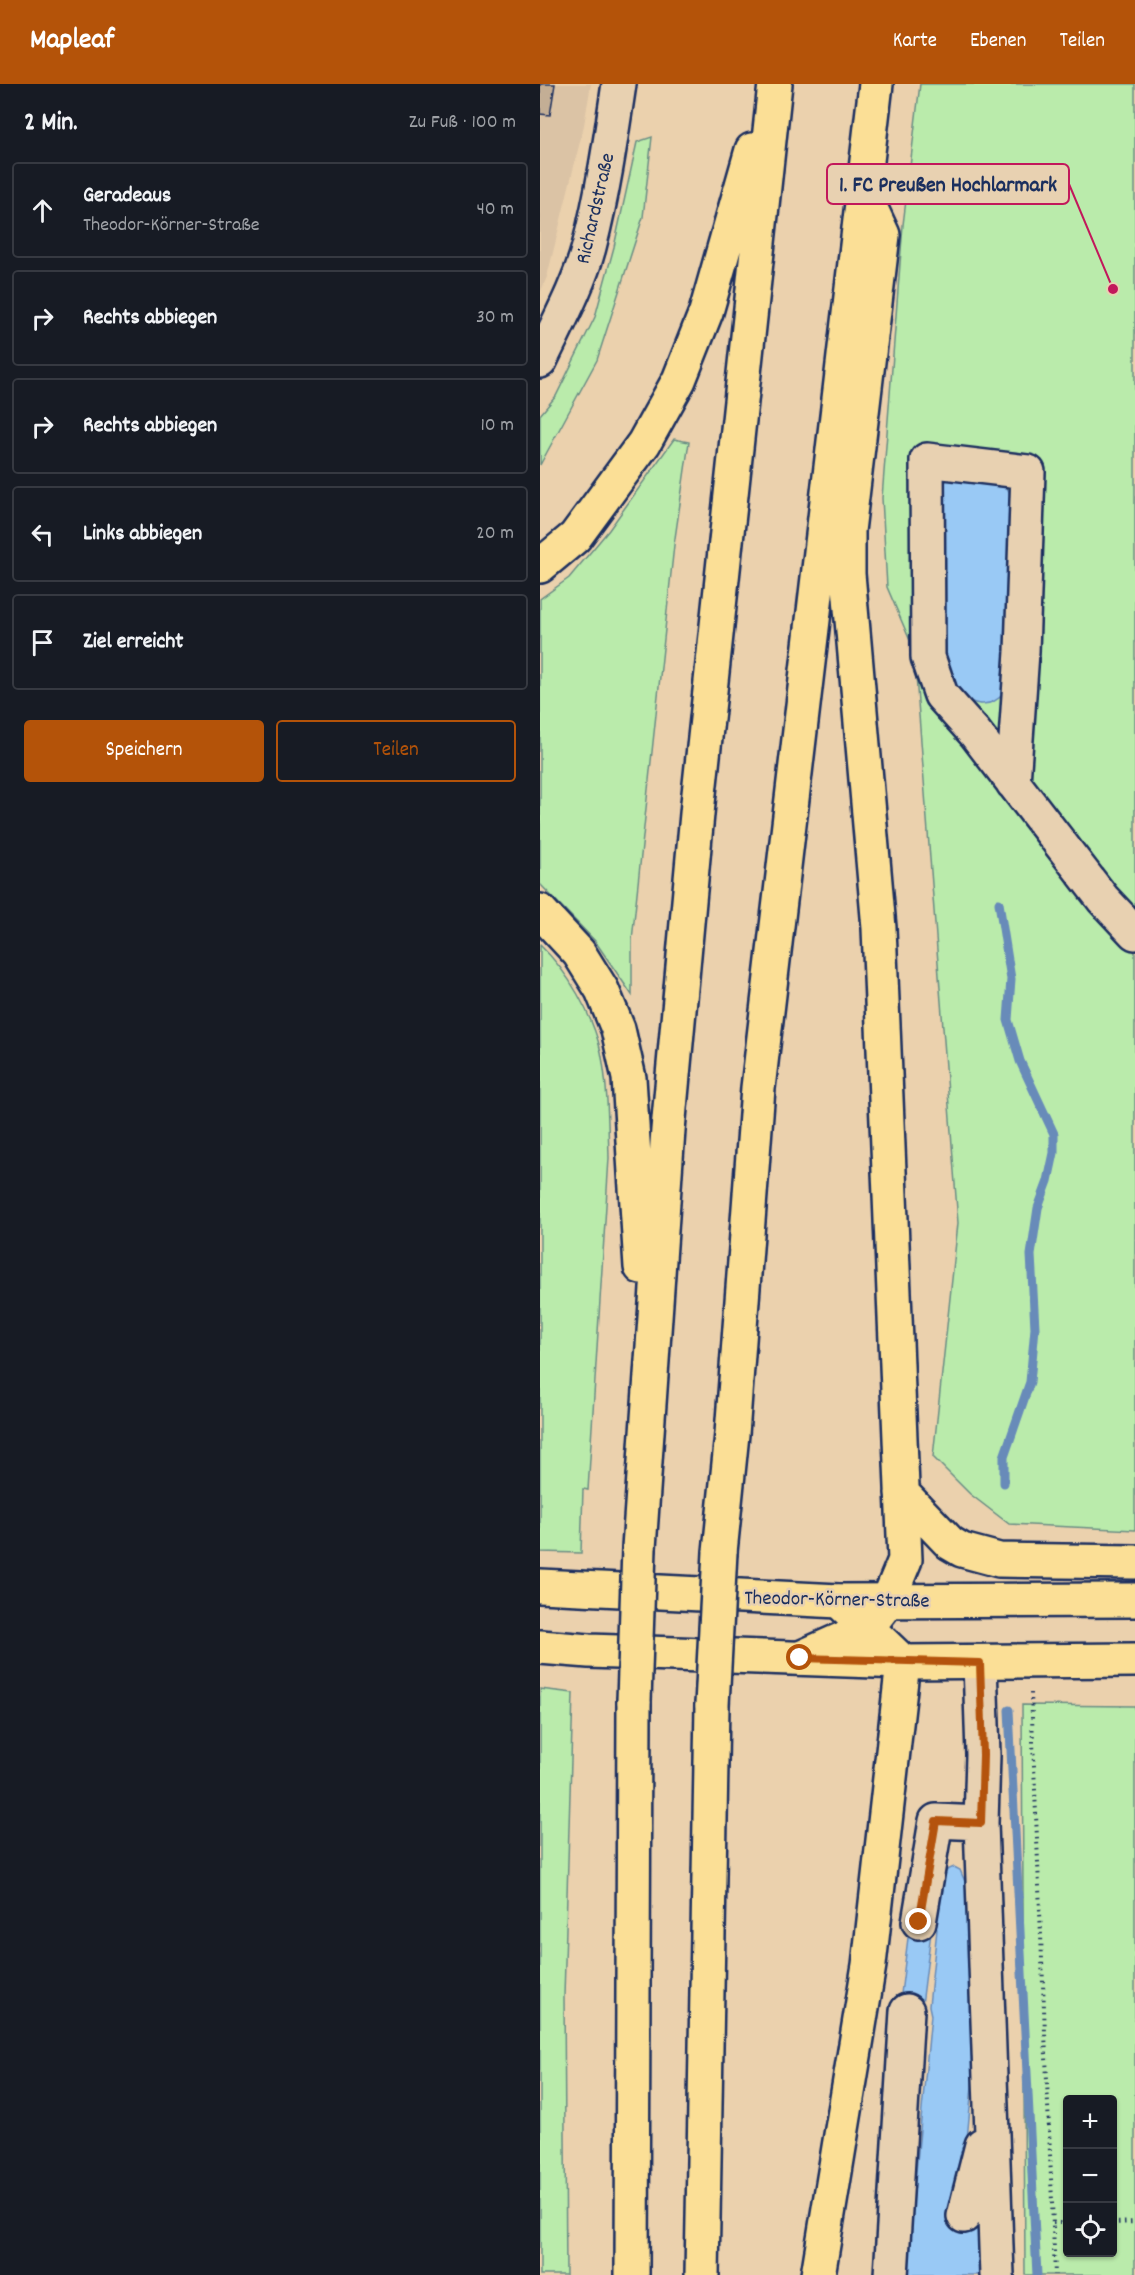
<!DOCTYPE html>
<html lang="de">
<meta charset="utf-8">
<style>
:root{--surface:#171b24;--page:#20242c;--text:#f1f3f6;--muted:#9ea1a6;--line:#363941;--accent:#b45309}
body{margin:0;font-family:Dekko,sans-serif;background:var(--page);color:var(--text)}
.controls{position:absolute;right:18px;bottom:18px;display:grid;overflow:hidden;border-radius:6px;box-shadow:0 2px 4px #0004}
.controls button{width:54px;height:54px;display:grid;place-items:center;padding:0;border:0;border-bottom:2px solid var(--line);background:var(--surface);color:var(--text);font:30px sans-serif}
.stop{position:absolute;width:18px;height:18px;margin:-14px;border:4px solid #b45309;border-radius:50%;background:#fff}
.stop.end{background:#b45309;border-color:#fff;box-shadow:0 2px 6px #0008}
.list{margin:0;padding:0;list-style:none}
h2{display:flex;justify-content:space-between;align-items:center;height:78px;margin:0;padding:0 24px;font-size:26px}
h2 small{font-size:20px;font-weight:400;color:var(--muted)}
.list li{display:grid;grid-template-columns:39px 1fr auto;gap:18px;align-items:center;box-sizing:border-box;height:96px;margin:0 12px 12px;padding:0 12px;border:2px solid var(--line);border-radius:6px}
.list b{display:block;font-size:22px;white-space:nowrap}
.list p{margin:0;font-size:20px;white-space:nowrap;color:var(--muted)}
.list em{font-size:20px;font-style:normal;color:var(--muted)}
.actions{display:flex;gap:12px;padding:18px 24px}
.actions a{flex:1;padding:14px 0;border:2px solid var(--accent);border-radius:6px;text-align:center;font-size:21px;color:var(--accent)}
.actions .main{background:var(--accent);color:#fff}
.icon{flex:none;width:33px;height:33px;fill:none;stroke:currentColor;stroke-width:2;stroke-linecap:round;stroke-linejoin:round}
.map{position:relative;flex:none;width:595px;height:2191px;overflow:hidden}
header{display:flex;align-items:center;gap:36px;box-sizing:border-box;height:84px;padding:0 30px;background:var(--accent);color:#fff}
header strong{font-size:28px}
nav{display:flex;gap:33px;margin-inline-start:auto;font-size:21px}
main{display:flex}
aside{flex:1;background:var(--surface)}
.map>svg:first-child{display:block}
</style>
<header>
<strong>Mapleaf</strong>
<nav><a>Karte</a><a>Ebenen</a><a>Teilen</a></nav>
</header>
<main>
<aside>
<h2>2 Min.<small>Zu Fuß · 100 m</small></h2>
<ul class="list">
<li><svg class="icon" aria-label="ahead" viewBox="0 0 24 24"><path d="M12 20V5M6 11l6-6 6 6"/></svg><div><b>Geradeaus</b><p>Theodor-Körner-Straße</p></div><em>40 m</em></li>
<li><svg class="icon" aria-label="right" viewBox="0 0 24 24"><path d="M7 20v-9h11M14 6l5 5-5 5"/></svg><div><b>Rechts abbiegen</b></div><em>30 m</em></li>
<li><svg class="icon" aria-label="right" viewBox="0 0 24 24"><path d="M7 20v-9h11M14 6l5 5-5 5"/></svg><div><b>Rechts abbiegen</b></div><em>10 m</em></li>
<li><svg class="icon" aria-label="left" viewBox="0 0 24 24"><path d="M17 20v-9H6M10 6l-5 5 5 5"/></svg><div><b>Links abbiegen</b></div><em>20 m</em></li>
<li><svg class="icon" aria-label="arrive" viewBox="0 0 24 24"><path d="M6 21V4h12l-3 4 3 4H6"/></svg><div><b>Ziel erreicht</b></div></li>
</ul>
<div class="actions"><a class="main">Speichern</a><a>Teilen</a></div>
</aside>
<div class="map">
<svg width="595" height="2191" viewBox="0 0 595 2191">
<rect width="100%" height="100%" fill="#ebd1ad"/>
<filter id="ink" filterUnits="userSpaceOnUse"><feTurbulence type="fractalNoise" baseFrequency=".0167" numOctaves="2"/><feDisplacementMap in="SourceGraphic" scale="12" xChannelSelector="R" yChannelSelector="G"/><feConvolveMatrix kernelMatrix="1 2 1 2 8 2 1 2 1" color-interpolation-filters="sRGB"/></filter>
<g filter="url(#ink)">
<!-- built -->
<path fill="#dbc3a5" d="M0 0H51L44 41 7 193 0 209Z"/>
<!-- green -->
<path fill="#baebab" stroke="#6a8d84" stroke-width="1.5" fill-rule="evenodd" d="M380 0H595V1446L469 1440 430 1410 393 1373 418 1139 374 566 347 503 342 414 363 141Z
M112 53 103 133 57 276 0 381V331L16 312 55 233 74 163 97 58Z
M134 355 149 358 134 461 92 856V911L55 857 0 800V515L29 494 69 446Z
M0 861C28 888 52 929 61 968 68 1002 68 1039 69 1074L48 1406 43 1405 41 1469 0 1468Z
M0 1605 33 1609 24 1912 26 2191H0Z
M482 1621 595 1622V2191H485ZM528 2016H572V2168H528Z"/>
<!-- water -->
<path fill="#99c9f5" stroke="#678bb9" stroke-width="1.5" d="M399 390 465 399 469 408 472 441 465 608C445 632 424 615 404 601Z
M414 1783 420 1786 426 1800 433 1991 426 2066 442 2102 445 2191H366L387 1974 391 1931 389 1922 397 1845 389 1842 395 1812 407 1786Z
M369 1846 391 1848 382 1921 360 1918Z"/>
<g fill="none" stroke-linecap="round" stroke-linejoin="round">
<!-- stream -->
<path stroke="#678bb9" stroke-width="9" d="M459 819 471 895 468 936 480 977 514 1050V1069L508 1097 498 1124 491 1171 495 1244 490 1298 464 1373V1399
M469 1626 497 2191"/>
</g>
<!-- building -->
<path fill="#c3ae95" stroke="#1b2f5e" stroke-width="1.5" d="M0 0H15L10 31 0 30Z"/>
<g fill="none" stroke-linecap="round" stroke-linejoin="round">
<!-- minor casing -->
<g stroke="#1b2f5e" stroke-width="38">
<path id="minor" d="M0 277C17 241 39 201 49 163 63 109 71 54 79 0
M473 699 482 568 488 388 387 376 388 573 401 611 435 649 563 815 595 849
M440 1579 443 1671 441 1739 457 2191
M379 1838 396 1737 441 1739
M424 2132 442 2061
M351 2191 367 1927"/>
</g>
<!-- major casing -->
<g stroke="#1b2f5e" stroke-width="38">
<path id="major" d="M0 1502 299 1517 595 1516
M0 1563 49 1567 363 1578 595 1576"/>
</g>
<!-- highway casing -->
<g stroke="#1b2f5e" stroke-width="38">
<path id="highway" d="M0 482 35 453 104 359 139 296 166 228 212 66
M0 827 39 869 62 906 78 945 89 994 101 1183
M362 1409 410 1459 422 1466 459 1476 595 1478
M99 1464 128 1046 158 719 235 0
M180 1468 192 1350 218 1004 336 0
M260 1574 327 1544 348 1517 365 1476 339 844 308 490V447L343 151 324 110
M92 2191 94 1617
M162 2191 172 1621
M278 2191 329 1881 363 1578 299 1517"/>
</g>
<!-- path -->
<path stroke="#1b2f5e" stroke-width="4" stroke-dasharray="1.5 4.5" stroke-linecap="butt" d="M491 1609 515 2191
M513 2139H528
M572 2139 595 2138"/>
<!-- minor -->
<use href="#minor" stroke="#e8d1b1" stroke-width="33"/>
<!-- major -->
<use href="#major" stroke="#fbdf96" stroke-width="33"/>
<!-- highway -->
<use href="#highway" stroke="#fbdf96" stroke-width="33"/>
<!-- highway-bridge casing -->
<g stroke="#1b2f5e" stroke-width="38" stroke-linecap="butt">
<path id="highway-bridge" d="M94 1617 99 1464
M172 1621 180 1468"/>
</g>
<!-- highway-bridge -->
<use href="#highway-bridge" stroke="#fbdf96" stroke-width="33"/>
</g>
</g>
<g fill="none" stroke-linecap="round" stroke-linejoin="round" filter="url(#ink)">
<!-- route -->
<path stroke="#b45309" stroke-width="8" d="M260 1574 440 1579 443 1671 441 1739 396 1737 379 1838"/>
</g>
<g text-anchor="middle" stroke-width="5" stroke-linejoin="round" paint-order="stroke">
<!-- street labels -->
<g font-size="21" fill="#1b2f5e" stroke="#e8d1b1">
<text transform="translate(54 124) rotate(-77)" y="7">Richardstraße</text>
<text transform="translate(297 1514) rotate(1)" y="7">Theodor-Körner-Straße</text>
</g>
</g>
<!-- callouts -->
<path fill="none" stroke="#c2185b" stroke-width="2" d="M573 205L529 100"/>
<circle fill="#c2185b" stroke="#e8d1b1" stroke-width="2" cx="573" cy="205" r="6"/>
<rect fill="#e8d1b1" stroke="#c2185b" stroke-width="2" x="287" y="80" width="242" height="40" rx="6"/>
<g font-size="22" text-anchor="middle" font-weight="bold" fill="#1b2f5e">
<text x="408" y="107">1. FC Preußen Hochlarmark</text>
</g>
</svg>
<div class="controls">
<button>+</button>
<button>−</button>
<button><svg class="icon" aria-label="locate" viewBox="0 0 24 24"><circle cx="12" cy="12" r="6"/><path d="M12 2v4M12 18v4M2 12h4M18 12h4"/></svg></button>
</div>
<div class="stop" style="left:260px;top:1574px"></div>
<div class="stop end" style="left:379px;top:1838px"></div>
</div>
</main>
